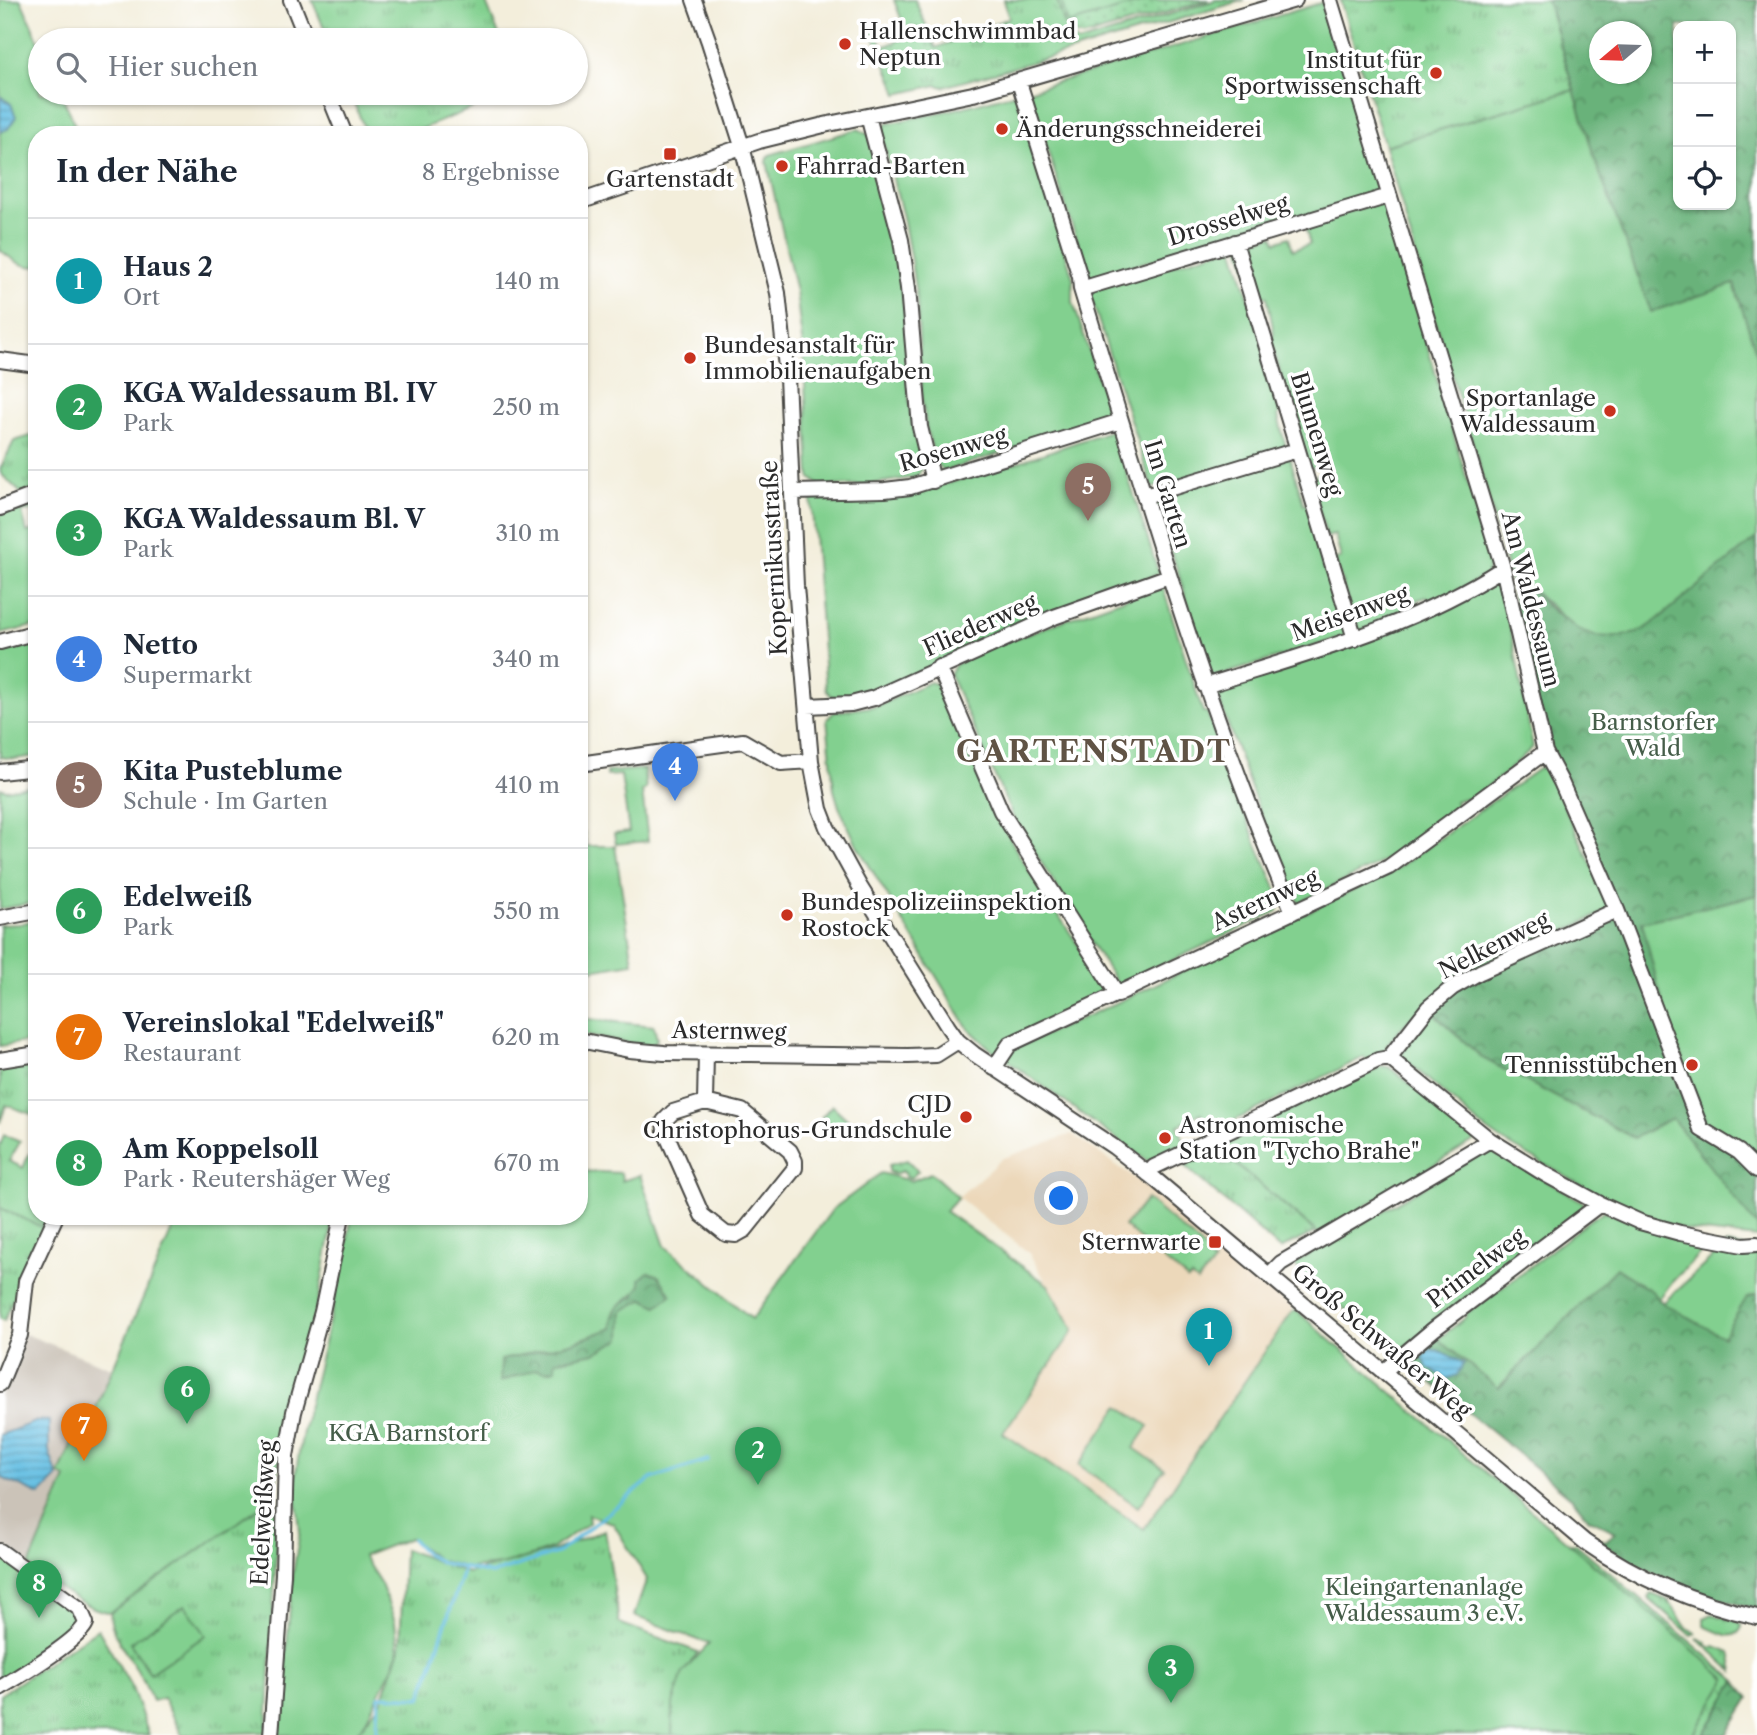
<!DOCTYPE html>
<html lang="de">
<meta charset="utf-8">
<style>
:root{--surface:#fff;--page:#f2f2f3;--text:#1f2937;--muted:#747a83;--line:#e0e1e3;--accent:#7c3aed}
body{margin:0;font-family:"Libre Caslon Text",serif;background:var(--page);color:var(--text)}
.controls{position:absolute;right:21px;top:21px;display:grid;overflow:hidden;border-radius:14px;box-shadow:0 2px 5px #0004}
.controls button{width:63px;height:63px;display:grid;place-items:center;padding:0;border:0;border-bottom:2px solid var(--line);background:var(--surface);color:var(--text);font:35px sans-serif}
.compass{position:absolute;left:1589px;top:21px;width:63px;height:63px;border-radius:50%;background:var(--surface);box-shadow:0 2px 5px #0004;rotate:251deg}
.you{position:absolute;left:1062px;top:1199px;width:24px;height:24px;margin:-18px;border:5px solid #fff;border-radius:50%;background:#1a73e8;box-shadow:0 0 0 10px #1a73e833}
.badge{display:grid;place-items:center;width:46px;height:46px;border-radius:50%;background:var(--accent);color:#fff;font-size:23px;font-weight:700}
.pin{position:absolute;translate:-50% -58px;filter:drop-shadow(0 2px 4px #0008)}
.pin::after{content:'';position:absolute;top:37px;width:24px;height:21px;background:inherit;clip-path:polygon(0 0,100% 0,50% 100%)}
.list{margin:0;padding:0;list-style:none}
h2{display:flex;justify-content:space-between;align-items:center;height:91px;margin:0;padding:0 28px;font-size:30px}
h2 small{font-size:23px;font-weight:400;color:var(--muted)}
.list li{display:grid;grid-template-columns:46px 1fr auto;gap:21px;align-items:center;box-sizing:border-box;height:126px;padding:0 28px;border-top:2px solid var(--line)}
.list b{display:block;font-size:26px;white-space:nowrap}
.list p{margin:0;font-size:23px;white-space:nowrap;color:var(--muted)}
.list em{font-size:23px;font-style:normal;color:var(--muted)}
.icon{flex:none;width:38px;height:38px;fill:none;stroke:currentColor;stroke-width:2;stroke-linecap:round;stroke-linejoin:round}
.map{position:relative;flex:none;width:1757px;height:1735px;overflow:hidden}
.search{position:absolute;background:var(--surface);box-shadow:0 2px 5px #0004;left:28px;top:28px;width:560px;height:77px;display:flex;align-items:center;gap:18px;box-sizing:border-box;padding:0 24px;border-radius:38px;color:var(--muted);font-size:26px}
.panel{position:absolute;background:var(--surface);box-shadow:0 2px 5px #0004;left:28px;top:126px;width:560px;height:1099px;border-radius:28px}
.map>svg:first-child{display:block}
</style>
<div class="map">
<svg width="1757" height="1735" viewBox="0 0 1757 1735">
<defs>
<pattern id="grass-tufts" width="24" height="20" patternUnits="userSpaceOnUse" patternTransform="scale(1.75)"><rect width="24" height="20" fill="#82d08f"/><path d="M3 7l-1-3M5 7V3M7 7l1-3M15 17l-1-3M17 17v-4M19 17l1-3" fill="none" stroke="#6ba975"/></pattern>
<pattern id="forest-crowns" width="20" height="18" patternUnits="userSpaceOnUse" patternTransform="scale(1.75)"><rect width="20" height="18" fill="#69b27a"/><path d="M2 6a3 3 0 1 1 6 0M12 15a3 3 0 1 1 6 0" fill="none" stroke="#579164"/></pattern>
<pattern id="park-dots" width="8" height="8" patternUnits="userSpaceOnUse" patternTransform="scale(1.75)"><rect width="8" height="8" fill="#82d08f"/><path d="M2 2h.1M6 6h.1" fill="none" stroke="#6ba975" stroke-width="1.8" stroke-linecap="round"/></pattern>
<pattern id="water-rules" width="6" height="5" patternUnits="userSpaceOnUse" patternTransform="scale(1.75)"><rect width="6" height="5" fill="#65bfe3"/><path d="M0 2.5h6" fill="none" stroke="#539bb8"/></pattern>
</defs>
<rect width="100%" height="100%" fill="#fff"/>
<filter id="ink" filterUnits="userSpaceOnUse"><feTurbulence type="fractalNoise" baseFrequency=".0143" numOctaves="2"/><feDisplacementMap in="SourceGraphic" scale="14" xChannelSelector="R" yChannelSelector="G"/><feConvolveMatrix kernelMatrix="1 2 1 2 8 2 1 2 1" color-interpolation-filters="sRGB"/></filter>
<filter id="wash" filterUnits="userSpaceOnUse"><feTurbulence type="fractalNoise" baseFrequency=".00686" numOctaves="4" result="noise"/><feDisplacementMap in="SourceGraphic" scale="28" xChannelSelector="R" yChannelSelector="G"/><feGaussianBlur stdDeviation="1.57" result="paint"/><feColorMatrix in="noise" values="0 0 0 0 0 0 0 0 0 0 0 0 0 0 0 0 0 1.4 0 .05"/><feComposite in="paint" operator="in"/></filter>
<g filter="url(#wash)">
<rect width="100%" height="100%" fill="#f3eedb"/>
<!-- built -->
<path fill="#ecd8ba" d="M1072 1134 1143 1184 1215 1244 1214 1246 1219 1250 1221 1249 1232 1257 1291 1307 1292 1312 1144 1529 1003 1433 1074 1330 1029 1253 958 1197 1003 1158Z"/>
<!-- industrial -->
<path fill="#cbc3b8" d="M25 1334 114 1369 79 1446 72 1443 60 1473 66 1477 29 1566 0 1544V1396Z"/>
<!-- grass -->
<path fill="url(#grass-tufts)" stroke="#567e5d" stroke-width="2" d="M312 0H485L501 40H329Z
M894 0H915L936 48 1009 18 1004 0H1057L1067 32 1078 43 1216 0H1244L1073 51 943 87 937 85 898 94 871 30 875 28 883 47 902 39 896 24 902 21Z
M1340 0H1547L1574 90 1385 146Z
M350 93H510L407 135H367Z
M37 434V488L21 493 1 474 0 469 14 441Z
M37 1061V1116L6 1105 0 1123V1067Z
M1207 1149 1225 1163 1230 1159 1316 1232 1280 1249 1180 1162Z
M0 1208 44 1228 4 1321 0 1319Z
M271 1499 278 1512 267 1732 182 1735 163 1698 152 1701C149 1694 146 1687 143 1680 134 1663 106 1630 111 1612Z
M605 1530 619 1623 698 1652C677 1680 673 1701 672 1735H355L381 1702 400 1649 404 1549 468 1573 555 1550Z
M1569 1543H1575L1736 1681 1703 1735H1693L1725 1679Z
M1651 1594 1668 1600 1686 1627 1695 1633 1691 1635 1648 1598Z
M1712 1614 1739 1622 1742 1627C1735 1644 1717 1631 1704 1626V1618Z
M98 1629 132 1688 149 1735H0V1695Z
M1697 1638 1707 1642 1706 1645 1714 1648 1715 1646 1730 1652 1734 1672Z"/>
<!-- forest -->
<path fill="url(#forest-crowns)" stroke="#4a6e52" stroke-width="2" fill-rule="evenodd" d="M1547 0H1757V355L1734 284 1651 312 1595 160ZM1678 26H1731V205H1678ZM1600 32H1642V74H1600Z
M1757 537V895L1643 922 1657 982 1673 1036 1709 1128 1757 1158V1227L1672 1119 1634 1138 1482 1058 1428 1008 1452 988 1616 910 1545 752 1507 568C1551 608 1589 661 1652 624Z
M1616 1268 1653 1292 1665 1305 1748 1297 1757 1294V1609C1696 1595 1645 1574 1594 1538L1606 1541 1616 1532 1589 1519 1572 1498 1408 1363 1409 1358 1424 1350 1435 1336 1499 1388Z
M648 1272 658 1275 672 1295 657 1307 650 1304 623 1311 622 1339 595 1353 555 1361 556 1369 546 1371 537 1370 500 1383 501 1360 574 1342 612 1328C611 1309 619 1304 634 1296L640 1279Z
M1736 1681 1749 1698 1726 1735H1703Z"/>
<!-- park -->
<path fill="url(#park-dots)" stroke="#567e5d" stroke-width="2" d="M1057 0H1209L1083 37 1067 32Z
M907 1160 918 1171 911 1178 906 1177 903 1171 894 1174 889 1172V1165Z"/>
<!-- garden -->
<path fill="#82d08f" stroke="#567e5d" stroke-width="2" fill-rule="evenodd" d="M0 0H21L40 44V93H61L79 135H37V266C22 269 11 258 0 250Z
M1061 0H1149L1068 24Z
M1324 2 1382 192 1286 222 1281 218 1261 224 1262 230 1091 277 1088 274 1028 91Z
M1574 90 1595 160 1651 312 1734 284 1757 355V537L1652 624 1637 633 1616 637 1594 636 1578 630 1507 568 1480 467 1423 281 1385 146Z
M1016 93 1073 278V302L1111 418 945 471 937 465 926 428 922 397 917 302 911 261 903 217 881 133 886 124 960 108Z
M858 129 869 135 899 260 906 326 909 399 912 422 923 466 917 477 864 485 820 486 810 477 803 349 796 292 767 162 769 155Z
M1384 201 1491 560 1486 576 1433 603 1427 597 1417 600 1419 608 1357 632 1335 560 1341 558 1335 535 1327 537 1309 478 1323 473 1321 466 1308 469 1270 338 1274 334 1267 296 1255 298 1240 245 1273 235 1276 242 1289 237 1293 250 1310 244 1304 225Z
M1233 246 1282 408 1278 416 1287 451 1152 488 1089 291Z
M1113 430 1159 574 1028 621 906 678 865 694 834 699 826 690 811 497C909 508 1020 460 1113 430Z
M1289 454 1304 505 1310 503 1318 526 1311 528 1324 571 1331 569 1350 635 1212 678 1153 495Z
M15 503 17 509 37 504V510L22 512 27 532 37 529V625L1 634 0 515Z
M1499 583 1507 610 1533 747 1507 772 1468 801 1466 798 1455 801 1457 809 1384 861 1299 903 1259 811 1215 689Z
M1162 585 1203 712H1207L1255 840 1281 899 1278 911 1120 985 1117 984 1013 817 950 675 955 665 985 649Z
M37 642V756L15 759 0 757V649H11Z
M930 682 941 685 1000 819 1019 855 1107 989 997 1055 968 1028 956 1009 858 847 839 807 834 790 827 719 834 712 877 706Z
M1543 766H1545L1567 804 1564 806 1612 908 1435 996 1399 1030 1386 1046V1049L1367 1061 1364 1057 1211 1132 1201 1113 1178 1126 1186 1145 1157 1159 1147 1161 1008 1061 1007 1056 1013 1049 1114 1004 1392 872Z
M644 769 646 789 642 791 648 841 616 844 614 834 629 832 621 775 607 776 606 772Z
M37 784V902L0 909V788L7 790Z
M579 832H584L586 845 583 846H615L633 963 579 972Z
M1757 895V1158L1709 1128 1673 1036 1657 982 1642 922Z
M37 919V1040L0 1046V925L20 924Z
M1431 1011 1482 1058 1634 1138 1672 1118 1757 1227V1238L1685 1230 1644 1217 1590 1190 1503 1141 1480 1125 1400 1055Z
M579 1018 654 1026 657 1040 650 1047 588 1036 579 1033Z
M1383 1066 1389 1067 1476 1137 1475 1140 1319 1234 1230 1159 1225 1163 1207 1149Z
M832 1105 849 1121 839 1133 821 1118Z
M4 1135 20 1142 9 1161 23 1168 29 1154 35 1155 36 1152 31 1149 37 1136V1216H49L44 1228 0 1208V1146Z
M1483 1152H1496L1583 1202 1584 1208 1397 1355 1293 1264Z
M579 1171 621 1173 622 1181 640 1175 665 1246 752 1319 833 1209 881 1173 911 1181 931 1173 958 1197 945 1211 1048 1285 1074 1330 1003 1433 1144 1529 1292 1312 1297 1311C1439 1435 1585 1554 1726 1679L1724 1684 1693 1735H672L673 1704 683 1672 709 1644 634 1616 647 1579 613 1523 588 1515 589 1523 551 1549 528 1557 500 1565 469 1568 438 1560 410 1538 363 1556 381 1584 395 1622 398 1651 394 1665 365 1722 355 1735H279L293 1573 300 1532 297 1502 293 1497C299 1435 315 1382 329 1322 338 1287 345 1252 352 1216H579ZM648 1272 658 1275 671 1295 657 1306 644 1299 622 1311 621 1339 595 1353 555 1361 556 1369 546 1371 537 1369 500 1382 501 1360 574 1342 612 1328C610 1302 629 1303 641 1285L640 1279Z
M1147 1199 1211 1254 1208 1257 1214 1263 1197 1282 1191 1277 1188 1280 1124 1226Z
M1604 1211 1690 1241 1701 1248 1700 1253 1672 1282 1659 1299 1653 1292 1616 1268 1498 1388 1438 1339 1465 1318 1467 1313 1521 1274 1588 1221Z
M178 1216H334L317 1306 287 1408 275 1490 271 1499 111 1612C89 1613 47 1579 29 1566L66 1478 59 1474 72 1443 80 1445Z
M1727 1244 1757 1250V1294L1747 1297 1723 1337 1663 1303Z
M1119 1406 1149 1426 1134 1448 1164 1469 1138 1507 1079 1465Z
M0 1556 77 1616C77 1625 72 1630 66 1636L0 1682Z
M185 1605 206 1635 150 1673 130 1643Z"/>
<!-- water -->
<path fill="url(#water-rules)" stroke="#487587" stroke-width="2" d="M0 96 11 104 16 117 8 129 0 132Z
M1430 1349 1440 1351 1464 1363 1457 1375 1448 1379 1427 1367 1423 1358Z
M40 1420 49 1421V1451L58 1477 40 1495 0 1477V1435Z"/>
<g fill="none" stroke-linecap="round" stroke-linejoin="round">
<!-- stream -->
<path stroke="#65bfe3" stroke-width="3.5" d="M412 1539 427 1555 443 1563 491 1574 559 1552 651 1479 708 1460
M377 1735 379 1696 421 1698 464 1568"/>
</g>
</g>
<g filter="url(#ink)">
<g fill="none" stroke-linecap="round" stroke-linejoin="round">
<!-- minor casing -->
<g stroke="#494845" stroke-width="18">
<path id="minor" d="M291 0 307 40
M694 0 709 42 742 146 778 293 787 377 796 586 811 761 820 809 827 827 860 887 948 1027 958 1041 974 1054 1114 1147 1156 1180 1585 1542C1638 1579 1694 1603 1757 1617
M1330 0 1503 568 1545 752 1561 782 1617 910 1701 1129 1739 1152 1757 1170
M1019 82 1080 277 1081 289C1145 499 1206 710 1293 912
M328 93 345 135
M868 116 901 240 908 288 920 427 933 481
M579 202 759 141 824 125 973 94 1295 0
M1235 242 1355 639
M1081 289 1389 196
M0 360 37 365
M793 492 885 490 910 487 1121 421
M1145 496 1297 450
M0 508 37 494
M0 642 37 632
M939 667 1001 811 1118 995
M1205 686C1307 654 1412 627 1503 568
M807 706 851 704 874 698 1054 617 1169 576
M579 764 743 741 781 763 811 761
M0 772 37 768
M0 918 37 911
M579 1040 629 1050 664 1053 908 1056 936 1055 958 1041
M1389 1058 1490 1140 1545 1174 1600 1204 1640 1222 1680 1233 1743 1245 1757 1244
M0 1060 37 1054
M994 1068 1010 1044 1389 867 1545 752
M705 1102 742 1111 790 1151 795 1161V1168L745 1230 736 1235 726 1234 702 1215 665 1131 664 1121 673 1112Z
M705 1102 706 1054
M1148 1174 1154 1167 1378 1060 1389 1058 1428 1008 1452 988 1480 972 1617 910
M1269 1275 1281 1263 1490 1140
M1383 1372 1434 1329 1600 1204
M0 1384 20 1335 26 1281 56 1216
M0 1551 80 1609 86 1623C79 1641 19 1676 0 1688
M271 1735 283 1574 286 1456 294 1412 322 1312 342 1216"/>
</g>
<!-- minor -->
<use href="#minor" stroke="#fff" stroke-width="14"/>
</g>
</g>
<!-- markers -->
<g fill="#c8321e" stroke="#fff" stroke-width="2.5">
<circle cx="845" cy="44" r="7"/>
<circle cx="1436" cy="73" r="7"/>
<circle cx="1002" cy="129" r="7"/>
<rect x="663" y="147" width="14" height="14" rx="3.5"/>
<circle cx="782" cy="166" r="7"/>
<circle cx="690" cy="358" r="7"/>
<circle cx="1610" cy="411" r="7"/>
<circle cx="787" cy="915" r="7"/>
<circle cx="1692" cy="1065" r="7"/>
<circle cx="966" cy="1117" r="7"/>
<circle cx="1165" cy="1138" r="7"/>
<rect x="1208" y="1235" width="14" height="14" rx="3.5"/>
</g>
<g text-anchor="middle" stroke-width="7" stroke-linejoin="round" paint-order="stroke">
<!-- poi labels -->
<g font-size="23" fill="#2b2b2b" stroke="#fff" text-anchor="start">
<text x="859" y="39">Hallenschwimmbad<tspan x="859" dy="26">Neptun</tspan></text>
<text x="1422" y="68" text-anchor="end">Institut für<tspan x="1422" dy="26">Sportwissenschaft</tspan></text>
<text x="1016" y="137">Änderungsschneiderei</text>
<text x="796" y="174">Fahrrad-Barten</text>
<text x="670" y="187" text-anchor="middle">Gartenstadt</text>
<text x="704" y="353">Bundesanstalt für<tspan x="704" dy="26">Immobilienaufgaben</tspan></text>
<text x="1596" y="406" text-anchor="end">Sportanlage<tspan x="1596" dy="26">Waldessaum</tspan></text>
<text x="801" y="910">Bundespolizeiinspektion<tspan x="801" dy="26">Rostock</tspan></text>
<text x="1678" y="1073" text-anchor="end">Tennisstübchen</text>
<text x="952" y="1112" text-anchor="end">CJD<tspan x="952" dy="26">Christophorus-Grundschule</tspan></text>
<text x="1179" y="1133">Astronomische<tspan x="1179" dy="26">Station "Tycho Brahe"</tspan></text>
<text x="1201" y="1250" text-anchor="end">Sternwarte</text>
</g>
<!-- street labels -->
<g font-size="23" fill="#2b2b2b" stroke="#fff">
<text transform="translate(1228 220) rotate(-17)" y="8">Drosselweg</text>
<text transform="translate(1317 434) rotate(73)" y="8">Blumenweg</text>
<text transform="translate(953 449) rotate(-16)" y="8">Rosenweg</text>
<text transform="translate(1168 494) rotate(73)" y="8">Im Garten</text>
<text transform="translate(774 558) rotate(-93)" y="8">Kopernikusstraße</text>
<text transform="translate(1531 599) rotate(76)" y="8">Am Waldessaum</text>
<text transform="translate(1350 613) rotate(-20)" y="8">Meisenweg</text>
<text transform="translate(980 625) rotate(-24)" y="8">Fliederweg</text>
<text transform="translate(1265 900) rotate(-25)" y="8">Asternweg</text>
<text transform="translate(1494 945) rotate(-27)" y="8">Nelkenweg</text>
<text transform="translate(729 1031) rotate(1)" y="8">Asternweg</text>
<text transform="translate(1476 1268) rotate(-37)" y="8">Primelweg</text>
<text transform="translate(1382 1341) rotate(40)" y="8">Groß Schwaßer Weg</text>
<text transform="translate(263 1513) rotate(-87)" y="8">Edelweißweg</text>
</g>
<!-- park labels -->
<g font-size="23" fill="#455d49" stroke="#fff">
<text x="1653" y="730">Barnstorfer<tspan x="1653" dy="26">Wald</tspan></text>
<text x="408" y="1441">KGA Barnstorf</text>
<text x="1424" y="1595">Kleingartenanlage<tspan x="1424" dy="26">Waldessaum 3 e.V.</tspan></text>
</g>
<!-- district labels -->
<g font-size="30" font-weight="bold" letter-spacing="2" fill="#605345" stroke="#fff">
<text x="1094" y="762">GARTENSTADT</text>
</g>
</g>
</svg>
<div class="controls">
<button>+</button>
<button>−</button>
<button><svg class="icon" aria-label="locate" viewBox="0 0 24 24"><circle cx="12" cy="12" r="6"/><path d="M12 2v4M12 18v4M2 12h4M18 12h4"/></svg></button>
</div>
<svg class="compass" viewBox="-18 -18 36 36"><path d="M0-13l5 13h-10z" fill="#e53935"/><path d="M0 13l5-13h-10z" fill="#747a83"/></svg>
<div class="you"></div>
<div class="pin badge" style="left:1209px;top:1366px;background:#0f9aa8">1</div>
<div class="pin badge" style="left:758px;top:1485px;background:#2e9e5b">2</div>
<div class="pin badge" style="left:1171px;top:1703px;background:#2e9e5b">3</div>
<div class="pin badge" style="left:675px;top:801px;background:#3f7fe0">4</div>
<div class="pin badge" style="left:1088px;top:521px;background:#8d6e63">5</div>
<div class="pin badge" style="left:187px;top:1424px;background:#2e9e5b">6</div>
<div class="pin badge" style="left:84px;top:1461px;background:#e8710a">7</div>
<div class="pin badge" style="left:39px;top:1618px;background:#2e9e5b">8</div>
<div class="search"><svg class="icon" aria-label="search" viewBox="0 0 24 24"><circle cx="10" cy="10" r="6"/><path d="M15 15l6 6"/></svg>Hier suchen</div>
<section class="panel">
<h2>In der Nähe<small>8 Ergebnisse</small></h2>
<ul class="list">
<li><span class="badge" style="background:#0f9aa8">1</span><div><b>Haus 2</b><p>Ort</p></div><em>140 m</em></li>
<li><span class="badge" style="background:#2e9e5b">2</span><div><b>KGA Waldessaum Bl. IV</b><p>Park</p></div><em>250 m</em></li>
<li><span class="badge" style="background:#2e9e5b">3</span><div><b>KGA Waldessaum Bl. V</b><p>Park</p></div><em>310 m</em></li>
<li><span class="badge" style="background:#3f7fe0">4</span><div><b>Netto</b><p>Supermarkt</p></div><em>340 m</em></li>
<li><span class="badge" style="background:#8d6e63">5</span><div><b>Kita Pusteblume</b><p>Schule · Im Garten</p></div><em>410 m</em></li>
<li><span class="badge" style="background:#2e9e5b">6</span><div><b>Edelweiß</b><p>Park</p></div><em>550 m</em></li>
<li><span class="badge" style="background:#e8710a">7</span><div><b>Vereinslokal &quot;Edelweiß&quot;</b><p>Restaurant</p></div><em>620 m</em></li>
<li><span class="badge" style="background:#2e9e5b">8</span><div><b>Am Koppelsoll</b><p>Park · Reutershäger Weg</p></div><em>670 m</em></li>
</ul>
</section>
</div>
